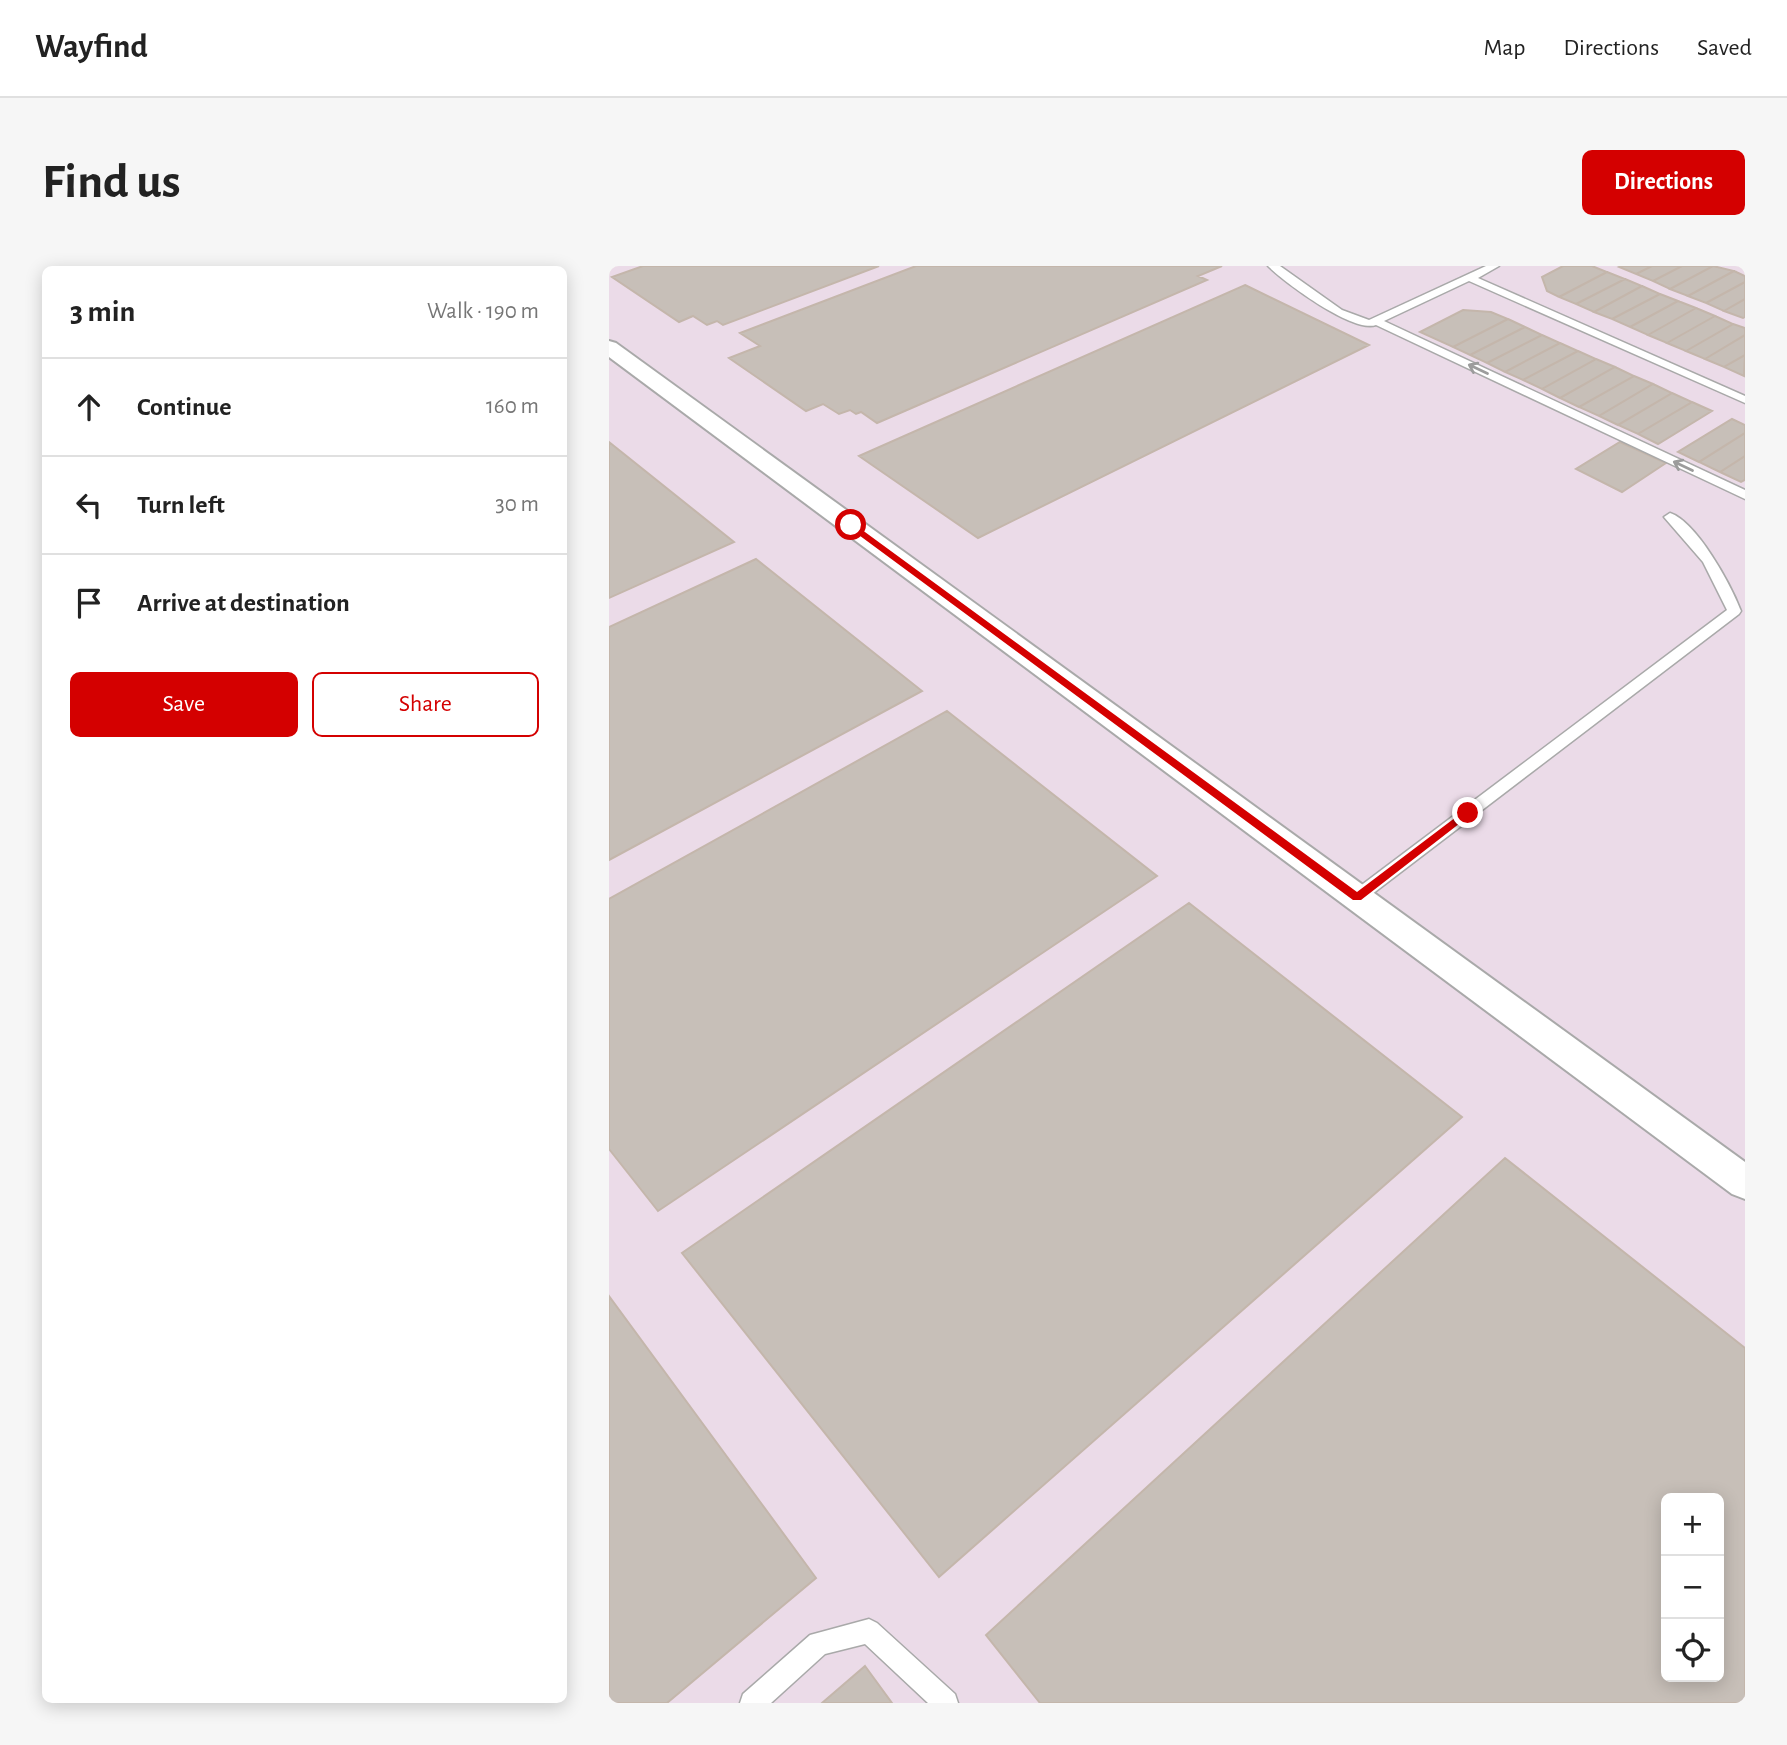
<!DOCTYPE html>
<meta charset="utf-8">
<style>
:root{--surface:#fff;--page:#f6f6f6;--text:#222;--muted:#767676;--line:#e0e0e0;--accent:#d40000}
body{margin:0;font-family:"Alegreya Sans",sans-serif;background:var(--page);color:var(--text)}
.controls{position:absolute;right:21px;bottom:21px;display:grid;overflow:hidden;border-radius:10px;box-shadow:0 4px 18px #0003}
.controls button{width:63px;height:63px;display:grid;place-items:center;padding:0;border:0;border-bottom:2px solid var(--line);background:var(--surface);color:var(--text);font:35px sans-serif}
.stop{position:absolute;width:21px;height:21px;margin:-16px;border:5px solid #d40000;border-radius:50%;background:#fff}
.stop.end{background:#d40000;border-color:#fff;box-shadow:0 2px 7px #0008}
.list{margin:0;padding:0;list-style:none}
h2{display:flex;justify-content:space-between;align-items:center;height:91px;margin:0;padding:0 28px;font-size:30px}
h2 small{font-size:23px;font-weight:400;color:var(--muted)}
.list li{display:grid;grid-template-columns:46px 1fr auto;gap:21px;align-items:center;box-sizing:border-box;height:98px;padding:0 28px;border-top:2px solid var(--line)}
.list b{display:block;font-size:26px;white-space:nowrap}
.list em{font-size:23px;font-style:normal;color:var(--muted)}
.actions{display:flex;gap:14px;padding:21px 28px}
.actions a{flex:1;padding:16px 0;border:2px solid var(--accent);border-radius:10px;text-align:center;font-size:24px;color:var(--accent)}
.actions .main{background:var(--accent);color:#fff}
.icon{flex:none;width:38px;height:38px;fill:none;stroke:currentColor;stroke-width:2;stroke-linecap:round;stroke-linejoin:round}
.map{position:relative;flex:none;width:1136px;height:1437px;overflow:hidden;border-radius:10px}
header{display:flex;align-items:center;gap:42px;box-sizing:border-box;height:98px;padding:0 35px;background:var(--surface);border-bottom:2px solid var(--line)}
header strong{font-size:33px}
nav{display:flex;gap:38px;margin-inline-start:auto;font-size:24px}
.intro{display:flex;align-items:center;justify-content:space-between;box-sizing:border-box;height:168px;padding:0 42px}
h1{margin:0;font-size:49px}
.button{padding:18px 32px;border-radius:10px;background:var(--accent);color:#fff;font-size:24px;font-weight:700}
main{display:flex;gap:42px;padding:0 42px}
aside{flex:1;background:var(--surface);border-radius:10px;box-shadow:0 4px 18px #0003}
.map>svg:first-child{display:block}
</style>
<header>
<strong>Wayfind</strong>
<nav><a>Map</a><a>Directions</a><a>Saved</a></nav>
</header>
<div class="intro"><h1>Find us</h1><a class="button">Directions</a></div>
<main>
<aside>
<h2>3 min<small>Walk · 190 m</small></h2>
<ul class="list">
<li><svg class="icon" aria-label="ahead" viewBox="0 0 24 24"><path d="M12 20V5M6 11l6-6 6 6"/></svg><div><b>Continue</b></div><em>160 m</em></li>
<li><svg class="icon" aria-label="left" viewBox="0 0 24 24"><path d="M17 20v-9H6M10 6l-5 5 5 5"/></svg><div><b>Turn left</b></div><em>30 m</em></li>
<li><svg class="icon" aria-label="arrive" viewBox="0 0 24 24"><path d="M6 21V4h12l-3 4 3 4H6"/></svg><div><b>Arrive at destination</b></div></li>
</ul>
<div class="actions"><a class="main">Save</a><a>Share</a></div>
</aside>
<div class="map">
<svg width="1136" height="1437" viewBox="0 0 1136 1437">
<rect width="100%" height="100%" fill="#f2efe9"/>
<!-- industrial -->
<path fill="#ebdbe8" fill-rule="evenodd" d="M0 0H1136V1437H0ZM1057 1232H1110V1411H1057Z"/>
<!-- building -->
<path fill="#c7bfb8" stroke="#c4b6ab" stroke-width="2" fill-rule="evenodd" d="M34 0H270L114 59 108 55 98 59 84 50 70 56 3 11Z
M307 0H613L589 10 598 14 268 157 252 146 247 148 241 144 230 148 214 138 197 145 120 92 151 80 131 67Z
M954 0H983L998 6 950 31 938 25 933 11Z
M1012 0H1043L1027 8 1010 1Z
M1043 0H1073L1044 15 1027 8Z
M1073 0H1104L1061 23 1044 15Z
M1104 0 1125 5 1079 30 1061 23Z
M1125 5 1136 10V16L1097 37 1079 30Z
M998 6 1016 13 967 38 950 31Z
M1016 13 1033 20 985 46 967 38Z
M1136 16V33L1115 45 1097 37Z
M636 19 760 79 369 272 250 190Z
M1033 20 1051 28 1003 53 985 46Z
M1051 28 1069 35 1021 61 1003 53Z
M1136 33V51L1134 52 1115 45Z
M1069 35 1087 42 1039 69 1021 61Z
M1087 42 1106 50 1058 77 1039 69Z
M854 44 882 46 899 53 844 81 811 66Z
M1106 50 1124 58 1077 85 1058 77Z
M899 53 916 61 861 89 844 81Z
M1124 58 1136 62V69L1096 93 1077 85Z
M916 61 933 69 878 97 861 89Z
M933 69 951 77 896 106 878 97Z
M1136 69V89L1115 101 1096 93Z
M951 77 969 85 914 114 896 106Z
M969 85 987 93 933 123 914 114Z
M1136 89 1135 110 1115 101Z
M987 93 1006 101 951 132 933 123Z
M1006 101 1025 110 970 141 951 132Z
M1025 110 1044 118 990 150 970 141Z
M1044 118 1063 127 1009 159 990 150Z
M1063 127 1083 136 1029 168 1009 159Z
M1083 136 1103 145 1049 178 1029 168Z
M1123 153 1136 159V167L1090 196 1069 186Z
M1136 167V190L1111 206 1090 196Z
M0 176 125 276 0 332Z
M1011 176 1057 197 1013 226 967 203Z
M1136 190V214L1132 216 1111 206Z
M147 293 313 425 0 594V361Z
M338 445 548 610 49 945 0 883V633Z
M580 637 853 851 330 1311 73 987Z
M896 892 1136 1082V1437H431L377 1369ZM1057 1232H1110V1411H1057Z
M0 1030 207 1312 58 1437H0Z
M256 1400 283 1437H213Z"/>
<g fill="none" stroke-linecap="round" stroke-linejoin="round">
<!-- service casing -->
<g stroke="#a9a9a9" stroke-width="3">
<path id="service" d="M659 0H671L733 44 760 54 877 0H890L869 12 1136 130V137L860 15 775 55 1136 224V233L767 59C744 67 676 17 659 0Z
M1061 247C1088 256 1122 319 1132 345L1130 348 754 635H742L740 631 742 627 1118 344 1094 296 1055 251Z
M260 1353 268 1357 346 1428 349 1437H319L256 1378 216 1388 162 1437H131L134 1428 201 1369Z"/>
</g>
<!-- minor casing -->
<g stroke="#a9a9a9" stroke-width="4">
<path id="minor" d="M0 75 7 77 1136 896V933L1123 928 0 91Z"/>
</g>
<!-- service -->
<use href="#service" fill="#fff" fill-rule="evenodd"/>
<!-- minor -->
<use href="#minor" fill="#fff" fill-rule="evenodd"/>
</g>
<!-- one-way arrows -->
<defs><path id="oneway-shaft" d="M-6 0H5M1.5-3L5.5 0L1.5 3" fill="none" stroke-width="1.6" stroke-linecap="round" stroke-linejoin="round" transform="scale(1.75)"/></defs>
<g stroke="#9c9c9c">
<use href="#oneway-shaft" transform="translate(869 103) rotate(-155)"/>
<use href="#oneway-shaft" transform="translate(1074 200) rotate(-155)"/>
</g>
<!-- route -->
<path fill="#d40000" d="M239 258H245L748 626 855 545 864 547 752 634H744L239 261Z"/>
</svg>
<div class="controls">
<button>+</button>
<button>−</button>
<button><svg class="icon" aria-label="locate" viewBox="0 0 24 24"><circle cx="12" cy="12" r="6"/><path d="M12 2v4M12 18v4M2 12h4M18 12h4"/></svg></button>
</div>
<div class="stop" style="left:242px;top:259px"></div>
<div class="stop end" style="left:859px;top:547px"></div>
</div>
</main>
